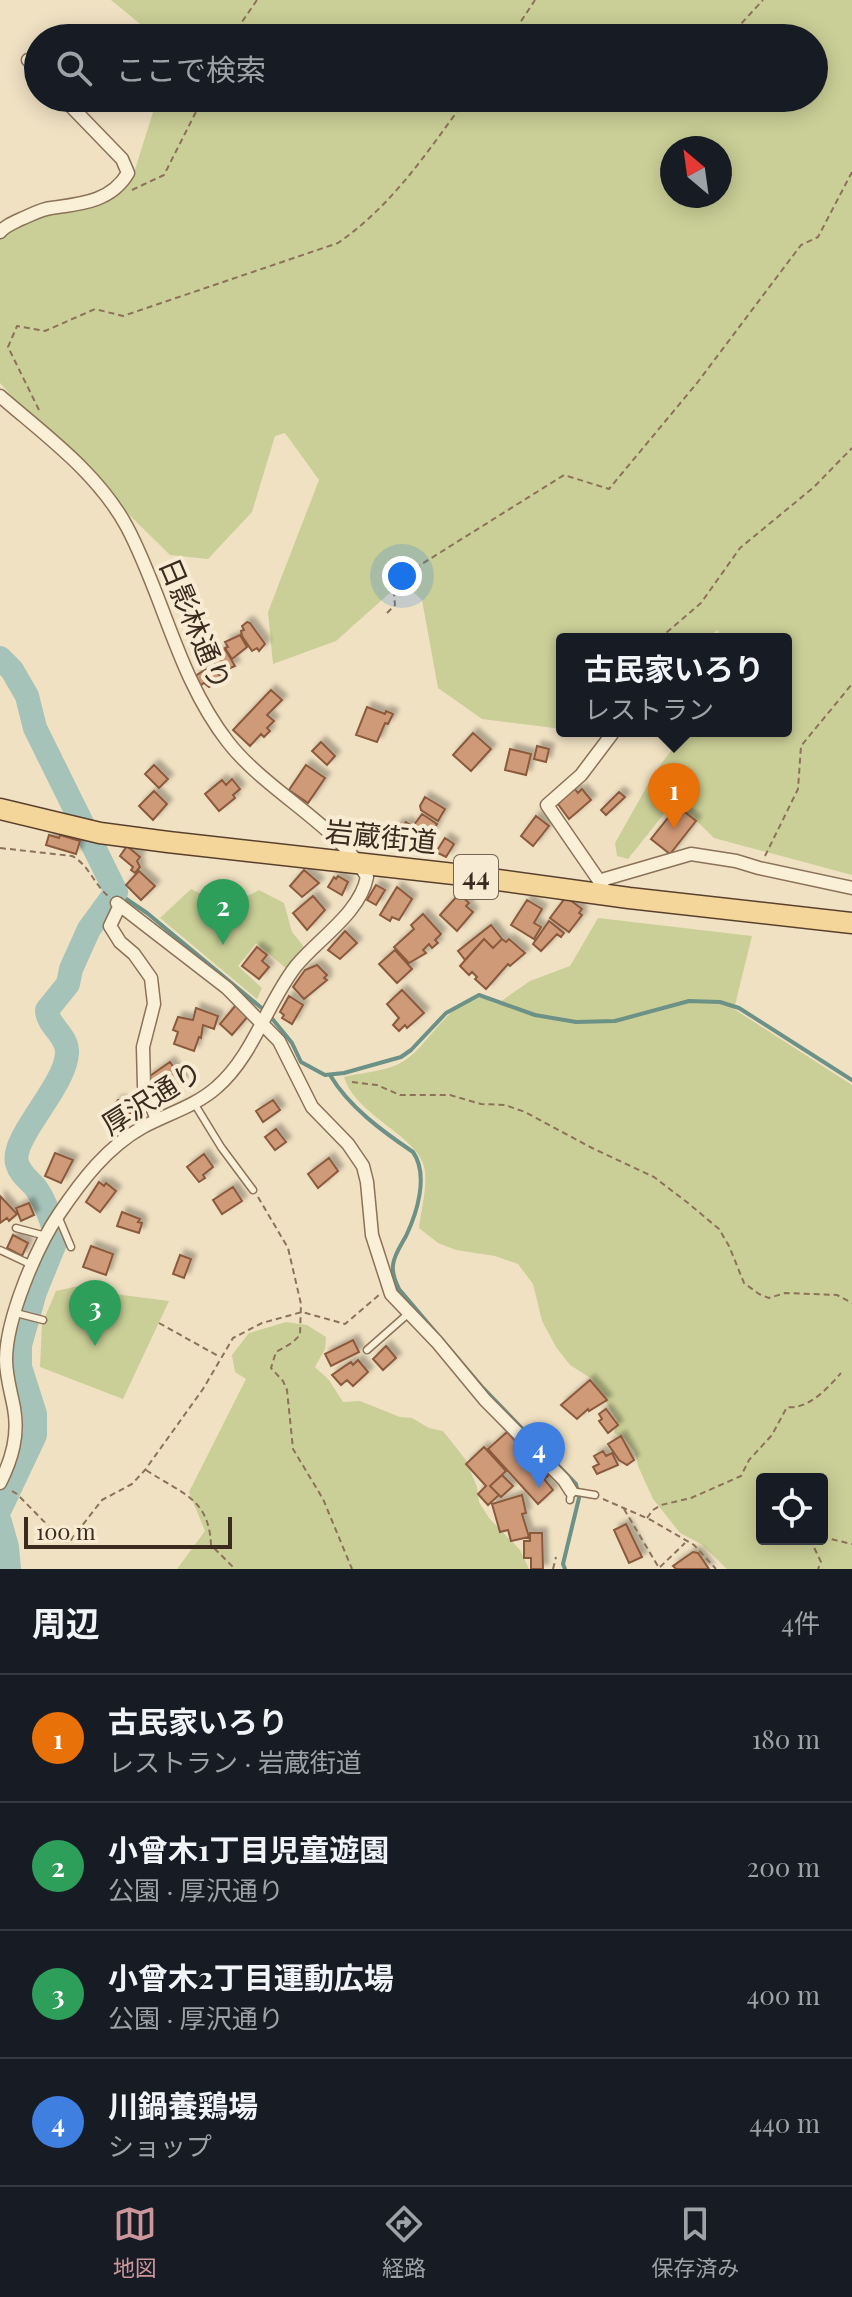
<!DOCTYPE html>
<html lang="ja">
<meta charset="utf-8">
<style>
:root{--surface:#171b24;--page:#242831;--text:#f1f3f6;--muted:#9ea1a6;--line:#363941;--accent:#cb979b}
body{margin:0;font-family:"Playfair Display","Noto Sans JP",serif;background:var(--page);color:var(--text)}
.controls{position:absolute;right:24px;bottom:24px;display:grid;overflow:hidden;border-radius:8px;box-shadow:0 4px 20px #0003}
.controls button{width:72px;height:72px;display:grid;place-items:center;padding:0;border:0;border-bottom:2px solid var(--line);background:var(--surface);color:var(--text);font:40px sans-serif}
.compass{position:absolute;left:660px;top:136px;width:72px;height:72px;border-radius:50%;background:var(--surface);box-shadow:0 4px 20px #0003;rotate:331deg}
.scale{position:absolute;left:24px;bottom:20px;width:208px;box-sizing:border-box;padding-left:8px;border:4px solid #3a2b1e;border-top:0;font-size:22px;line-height:28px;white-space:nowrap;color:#3a2b1e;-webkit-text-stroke:6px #f7ecd3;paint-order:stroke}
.you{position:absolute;left:402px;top:576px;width:28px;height:28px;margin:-20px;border:6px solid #fff;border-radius:50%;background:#1a73e8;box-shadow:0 0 0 12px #1a73e833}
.badge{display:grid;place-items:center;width:52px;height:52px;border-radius:50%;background:var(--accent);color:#fff;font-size:26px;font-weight:700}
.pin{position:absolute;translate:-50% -66px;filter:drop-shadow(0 2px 4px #0008)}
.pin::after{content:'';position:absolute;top:42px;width:28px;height:24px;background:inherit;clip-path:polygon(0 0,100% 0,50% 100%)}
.popup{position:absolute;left:556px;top:633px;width:236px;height:104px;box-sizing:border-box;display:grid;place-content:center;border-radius:8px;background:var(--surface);filter:drop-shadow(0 2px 6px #0005);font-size:26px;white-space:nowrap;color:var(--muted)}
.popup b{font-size:30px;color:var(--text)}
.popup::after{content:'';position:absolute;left:50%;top:100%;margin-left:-16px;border:16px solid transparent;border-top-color:var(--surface)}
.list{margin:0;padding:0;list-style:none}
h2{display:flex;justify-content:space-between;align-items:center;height:104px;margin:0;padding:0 32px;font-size:34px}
h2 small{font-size:26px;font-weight:400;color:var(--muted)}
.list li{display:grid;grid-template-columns:52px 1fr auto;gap:24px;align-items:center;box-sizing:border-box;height:128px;padding:0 32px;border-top:2px solid var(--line)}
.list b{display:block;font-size:30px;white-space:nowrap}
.list p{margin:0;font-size:26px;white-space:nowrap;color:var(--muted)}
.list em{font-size:26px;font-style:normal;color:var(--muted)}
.icon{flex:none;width:44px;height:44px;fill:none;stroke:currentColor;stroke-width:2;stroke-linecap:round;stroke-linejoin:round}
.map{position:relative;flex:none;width:852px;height:1569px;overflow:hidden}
.search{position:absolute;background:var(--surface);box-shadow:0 4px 20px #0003;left:24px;right:24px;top:24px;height:88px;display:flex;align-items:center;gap:20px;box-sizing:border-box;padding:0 28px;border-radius:44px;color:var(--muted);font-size:30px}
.sheet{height:616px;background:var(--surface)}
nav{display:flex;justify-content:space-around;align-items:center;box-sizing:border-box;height:112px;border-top:2px solid var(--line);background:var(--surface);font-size:22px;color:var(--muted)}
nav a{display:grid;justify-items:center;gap:4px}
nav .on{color:var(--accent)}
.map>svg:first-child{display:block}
</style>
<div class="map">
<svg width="852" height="1569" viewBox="0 0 852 1569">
<defs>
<filter id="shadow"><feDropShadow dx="5" dy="-5" stdDeviation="2" flood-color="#0004"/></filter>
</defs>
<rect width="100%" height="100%" fill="#f0e1c3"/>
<!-- green -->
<path fill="#cacf97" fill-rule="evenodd" d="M111 0H852V875L714 838 675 800 628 859 617 856 615 843 655 772 686 731H786V639H721L718 630 703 639H562V729L482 719 438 688 422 600 402 582 336 641 273 664 268 612 319 480 285 433 275 436 252 512 208 559 170 555 31 418 0 383V231L133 176 154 109 153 98H814V38H151V33ZM672 148H720V196H672Z
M191 889C214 901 236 904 259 890L284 903 292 932 305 948 288 970 256 943 238 966 262 988 257 999 160 918Z
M598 918 752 936 734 1009 852 1085V1569H727L701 1544 680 1533 653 1499 638 1466 635 1452 624 1438 614 1433 617 1420 592 1379 570 1365 556 1347 542 1321 533 1284 518 1264 495 1256 456 1250 438 1243 419 1228C421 1210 427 1189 425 1171 422 1137 355 1116 344 1077 363 1072 386 1072 404 1061 427 1047 452 997 480 998 485 998 492 1002 497 1004L530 981 570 966ZM762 1479H822V1539H762Z
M88 1284 115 1294 169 1301 123 1399 40 1367 42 1324 56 1291Z
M286 1322 307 1325 326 1337 325 1349 315 1367 329 1380 343 1402 360 1401 400 1417 412 1418 429 1428 443 1431 466 1460 477 1487 479 1502 489 1518 520 1550 529 1569H177L205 1531 189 1492 246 1379 235 1372 232 1355 249 1333Z"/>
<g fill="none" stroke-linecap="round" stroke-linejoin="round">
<!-- stream -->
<path stroke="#6c9187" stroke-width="4" d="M116 892 147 913 264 1010
M270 1016 292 1043 301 1062 325 1075 344 1073 401 1057 411 1050 446 1013 479 995 535 1015 576 1022 615 1021 689 1001 720 1002 739 1008 852 1080
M330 1075C349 1107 382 1131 413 1152 429 1175 417 1213 406 1236 401 1245 394 1255 393 1265 392 1274 395 1281 399 1289L483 1388 576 1484 579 1498 563 1564 565 1569"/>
<!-- river -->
<path stroke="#a6c3b9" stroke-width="24" d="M0 658 12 670 27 696 35 728 116 892 89 929 71 969 68 984 47 1010C47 1026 68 1035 67 1053 66 1086 10 1138 17 1163 20 1174 28 1179 35 1187 46 1201 51 1221 57 1238L35 1292 20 1345V1367L35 1414V1435L0 1509
M0 1522 7 1547 9 1569"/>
</g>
<!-- building -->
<path fill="#cf9a78" stroke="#8b5a3e" stroke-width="2" filter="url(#shadow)" d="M247 622 250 623 265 644 259 651 257 648 252 651 242 636 241 631 244 630 242 626Z
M240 635 247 647 232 659 225 648 228 647 225 642Z
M225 649 235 666 219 673 212 657Z
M213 665 222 679 209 687 204 683 201 685 195 676Z
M271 690 282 700 267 715 274 721 267 728 270 731 264 737 261 734 250 746 233 730Z
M367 707 385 714 386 711 393 714 388 724 385 723 377 742 356 735Z
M473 733 491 749 471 771 453 755Z
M321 742 335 756 327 765 312 751Z
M537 746 549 749 546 762 534 759Z
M510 749 531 754 526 775 505 770Z
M154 765 168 779 159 788 145 774Z
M306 765 325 778 308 803 289 790Z
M232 779 240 789 233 795 235 798 219 811 205 794 222 780 226 785Z
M574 788 578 793 582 789 591 800 569 819 558 804Z
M154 791 167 804 153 820 139 806Z
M619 792 625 797 606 815 601 810Z
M425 797 445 809 438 821 421 810 420 806Z
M675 804 696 821 670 854 651 839 671 814 669 812Z
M422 814 437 824 421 850 409 841 414 834 416 827 414 825Z
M536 816 549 826 533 846 521 836Z
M406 822 413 827 399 845 388 836 399 823 403 826Z
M49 835 59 838 60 835 80 841 76 854 46 845Z
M445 838 454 844 446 857 436 852Z
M127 846 140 857 137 861 140 867 135 873 131 870 133 867 120 856Z
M304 870 319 883 302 897 290 886Z
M139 871 155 886 141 900 126 885Z
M338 876 348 882 342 895 328 887 334 877 336 879Z
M376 885 385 890 376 905 367 900Z
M397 887 412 899 399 920 392 917 390 921 380 915Z
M459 894 469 903 466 906 473 912 457 931 440 915Z
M313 896 325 910 307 930 293 913Z
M566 897 582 909 579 913 582 915 569 932 550 918Z
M527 900 542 909 534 923 541 927 534 939 511 925Z
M423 914 441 934 435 940 438 943 432 948 429 944 423 950 426 953 409 963 394 947 414 929 411 925Z
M549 921 564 933 561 937 557 934 541 951 533 944Z
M491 925 502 939 493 948 484 939 465 960 458 951Z
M345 931 357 943 340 959 328 950Z
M484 939 493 948 502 939 506 942 509 939 525 953 510 966 508 964 486 989 475 979 477 977 472 972 469 975 460 966Z
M257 947 267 955 262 961 269 967 259 979 242 966Z
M395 950 412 969 397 983 379 964Z
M317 965 327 975 324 978 327 980 304 999 293 987 305 970Z
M402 990 424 1013 407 1028 405 1025 399 1031 393 1025 399 1018 387 1004Z
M289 996 303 1005 292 1024 282 1018 284 1015 280 1012Z
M236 1005 249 1015 232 1035 220 1024Z
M196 1008 218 1016 214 1029 203 1025 201 1038 199 1037 194 1051 174 1044 178 1032 173 1030 178 1017 193 1020Z
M170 1062 183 1081 157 1094 147 1078Z
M118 1100 128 1105 131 1101 135 1104 121 1130 115 1134 103 1123Z
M273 1100 280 1110 263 1122 256 1111Z
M276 1129 286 1142 275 1150 265 1137Z
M55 1153 73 1160 61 1183 45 1176Z
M204 1154 213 1167 203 1175 205 1178 199 1182 187 1167Z
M329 1158 338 1171 318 1188 308 1174Z
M99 1182 104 1186 106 1183 116 1191 100 1212 86 1202Z
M233 1187 242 1201 222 1214 213 1200Z
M0 1196 17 1214 9 1221 7 1218 0 1223Z
M29 1203 34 1215 21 1221 16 1208Z
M122 1212 140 1219 138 1222 142 1223 139 1233 117 1226Z
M13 1235 28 1243 22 1256 7 1248Z
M91 1246 113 1254 106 1275 83 1267Z
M180 1255 191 1259 184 1278 173 1274Z
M353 1340 359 1352 331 1366 325 1354Z
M386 1346 396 1358 383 1370 373 1359Z
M358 1360 368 1372 353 1386 347 1380 341 1385 332 1375 351 1362 353 1365Z
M590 1380 607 1400 589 1411 588 1409 577 1419 561 1405Z
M606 1409 618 1425 608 1433 599 1421 602 1419 599 1414Z
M507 1432 548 1476 544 1479 553 1490 538 1504 488 1449Z
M621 1436 634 1460 627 1465 619 1460 608 1444Z
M484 1447 506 1471 490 1486 499 1495 488 1505 478 1494 486 1486 466 1464Z
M603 1451 606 1456 612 1453 618 1465 597 1474 593 1467 599 1464 594 1456Z
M502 1475 513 1486 501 1497 490 1486Z
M522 1495 526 1513 522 1514 529 1537 511 1541 508 1530 500 1532 492 1504Z
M626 1524 642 1557 629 1563 614 1530Z
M530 1533H542L543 1569H531V1558H524V1541H530Z
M693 1552 698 1553 709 1569H676L673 1566Z"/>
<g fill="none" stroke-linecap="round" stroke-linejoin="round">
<!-- lane casing -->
<g stroke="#8b7259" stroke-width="9">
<path id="lane" d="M194 1103 221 1147 253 1190
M58 1216 71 1247
M16 1228 46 1236
M0 1250 32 1265
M16 1313 43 1320
M367 1350 409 1313
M570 1500 571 1491 595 1495"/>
</g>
<!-- street casing -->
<g stroke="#8b7259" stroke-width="15">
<path id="street" d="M28 60 38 70
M0 232C6 225 13 223 21 219 31 215 41 209 51 208 80 204 111 202 128 173L122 159 63 98
M0 396C45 435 98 473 127 527 164 597 178 678 228 742 265 790 341 828 367 877 360 913 318 939 296 966 267 1003 253 1056 217 1087 196 1106 167 1114 143 1127 107 1147 82 1180 59 1214 36 1248 6 1319 6 1360 6 1376 11 1392 14 1408 19 1435 12 1459 0 1483
M600 882 547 805 581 775 612 734
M594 894 605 879 691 854 736 861 759 868 852 888
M117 903 227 988 279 1041 312 1107 348 1144 363 1166 367 1182 372 1235 391 1294 437 1342 485 1400 564 1480 571 1491
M120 905 110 926 120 942 134 954 151 978 154 1004 143 1047 144 1086 157 1120"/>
</g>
<!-- primary casing -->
<g stroke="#59402d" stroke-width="23">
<path id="primary" d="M0 809 100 833 168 842 454 874 629 898 852 923"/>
</g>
<!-- path -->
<path stroke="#8b7259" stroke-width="2" stroke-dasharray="6 4" stroke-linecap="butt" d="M231 38 257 0
M510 38 535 0
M728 38 763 0
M132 190 164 175 203 98
M39 410 8 347 17 326 45 331 95 309 123 316 338 243C394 204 427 152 467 98
M387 613 395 605 393 582 564 475 609 489 697 383 801 245 818 237 852 172
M659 639 701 603 740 548 814 487 852 448
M0 848 72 856C88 864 94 884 108 896
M765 856 798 789 801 746 852 684
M352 1082 377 1085 400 1095H450L481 1104 505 1105 525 1112 592 1148 654 1177 688 1203 719 1229 729 1246 744 1283 759 1294 769 1298 785 1293 837 1295 852 1303
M258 1197 288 1248 301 1304 300 1335 292 1343 276 1352 271 1368 283 1381 287 1390 293 1449 323 1499 352 1569
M159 1323 220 1357
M146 1470C182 1494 209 1498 211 1545L235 1569
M12 1491 17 1494 64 1542 70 1541 102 1500 132 1484 145 1470 203 1389 233 1338 262 1323 302 1312 345 1324 379 1295
M603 1499 651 1520 694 1545 716 1569
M624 1509 659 1568 685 1543
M647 1518 653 1510 661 1505 691 1498 741 1476 749 1460 772 1435 787 1407C808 1410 828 1388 841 1373
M822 1537 852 1544
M810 1539 821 1562 818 1569
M553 1569 556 1557"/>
<!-- lane -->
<use href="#lane" stroke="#faefd7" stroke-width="6"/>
<!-- street -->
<use href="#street" stroke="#faefd7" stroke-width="12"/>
<!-- primary -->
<use href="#primary" stroke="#f4d59a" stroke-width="20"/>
</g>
<g text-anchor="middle" stroke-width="8" stroke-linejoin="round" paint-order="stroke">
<!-- shield labels -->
<rect fill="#f7ecd3" stroke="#736554" stroke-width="2" x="454" y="855" width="44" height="44" rx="6"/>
<g font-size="26" font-weight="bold" fill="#3a2b1e">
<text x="476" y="886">44</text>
</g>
<!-- street labels -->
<g font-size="28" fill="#3a2b1e" stroke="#f7ecd3">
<text transform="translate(195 624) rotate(67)" y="10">日影林通り</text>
<text transform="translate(381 837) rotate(6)" y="10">岩蔵街道</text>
<text transform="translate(152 1098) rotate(-32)" y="10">厚沢通り</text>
</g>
</g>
</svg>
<div class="controls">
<button><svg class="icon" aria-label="locate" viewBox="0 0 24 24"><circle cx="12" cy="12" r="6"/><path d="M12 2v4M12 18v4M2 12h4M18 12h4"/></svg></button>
</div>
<svg class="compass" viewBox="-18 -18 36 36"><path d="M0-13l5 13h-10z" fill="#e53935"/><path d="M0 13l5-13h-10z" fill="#9ea1a6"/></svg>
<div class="scale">100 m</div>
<div class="you"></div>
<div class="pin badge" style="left:674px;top:829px;background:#e8710a">1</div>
<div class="popup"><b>古民家いろり</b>レストラン</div>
<div class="pin badge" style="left:223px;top:945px;background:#2e9e5b">2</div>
<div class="pin badge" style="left:95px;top:1346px;background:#2e9e5b">3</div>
<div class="pin badge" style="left:539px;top:1488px;background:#3f7fe0">4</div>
<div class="search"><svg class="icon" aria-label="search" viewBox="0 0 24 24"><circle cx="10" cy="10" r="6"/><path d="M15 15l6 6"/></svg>ここで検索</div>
</div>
<section class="sheet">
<h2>周辺<small>4件</small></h2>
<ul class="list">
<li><span class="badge" style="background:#e8710a">1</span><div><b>古民家いろり</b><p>レストラン · 岩蔵街道</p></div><em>180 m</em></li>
<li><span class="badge" style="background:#2e9e5b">2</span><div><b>小曾木1丁目児童遊園</b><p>公園 · 厚沢通り</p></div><em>200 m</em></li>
<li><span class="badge" style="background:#2e9e5b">3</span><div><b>小曾木2丁目運動広場</b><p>公園 · 厚沢通り</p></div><em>400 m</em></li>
<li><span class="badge" style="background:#3f7fe0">4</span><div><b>川鍋養鶏場</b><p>ショップ</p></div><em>440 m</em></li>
</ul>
</section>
<nav>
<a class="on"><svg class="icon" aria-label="map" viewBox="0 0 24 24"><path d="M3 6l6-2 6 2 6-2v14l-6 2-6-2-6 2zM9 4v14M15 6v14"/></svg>地図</a>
<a><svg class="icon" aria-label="directions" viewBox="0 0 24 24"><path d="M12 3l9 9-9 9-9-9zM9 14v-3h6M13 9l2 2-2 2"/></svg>経路</a>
<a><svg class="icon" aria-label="saved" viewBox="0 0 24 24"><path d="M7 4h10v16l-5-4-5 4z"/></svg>保存済み</a>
</nav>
